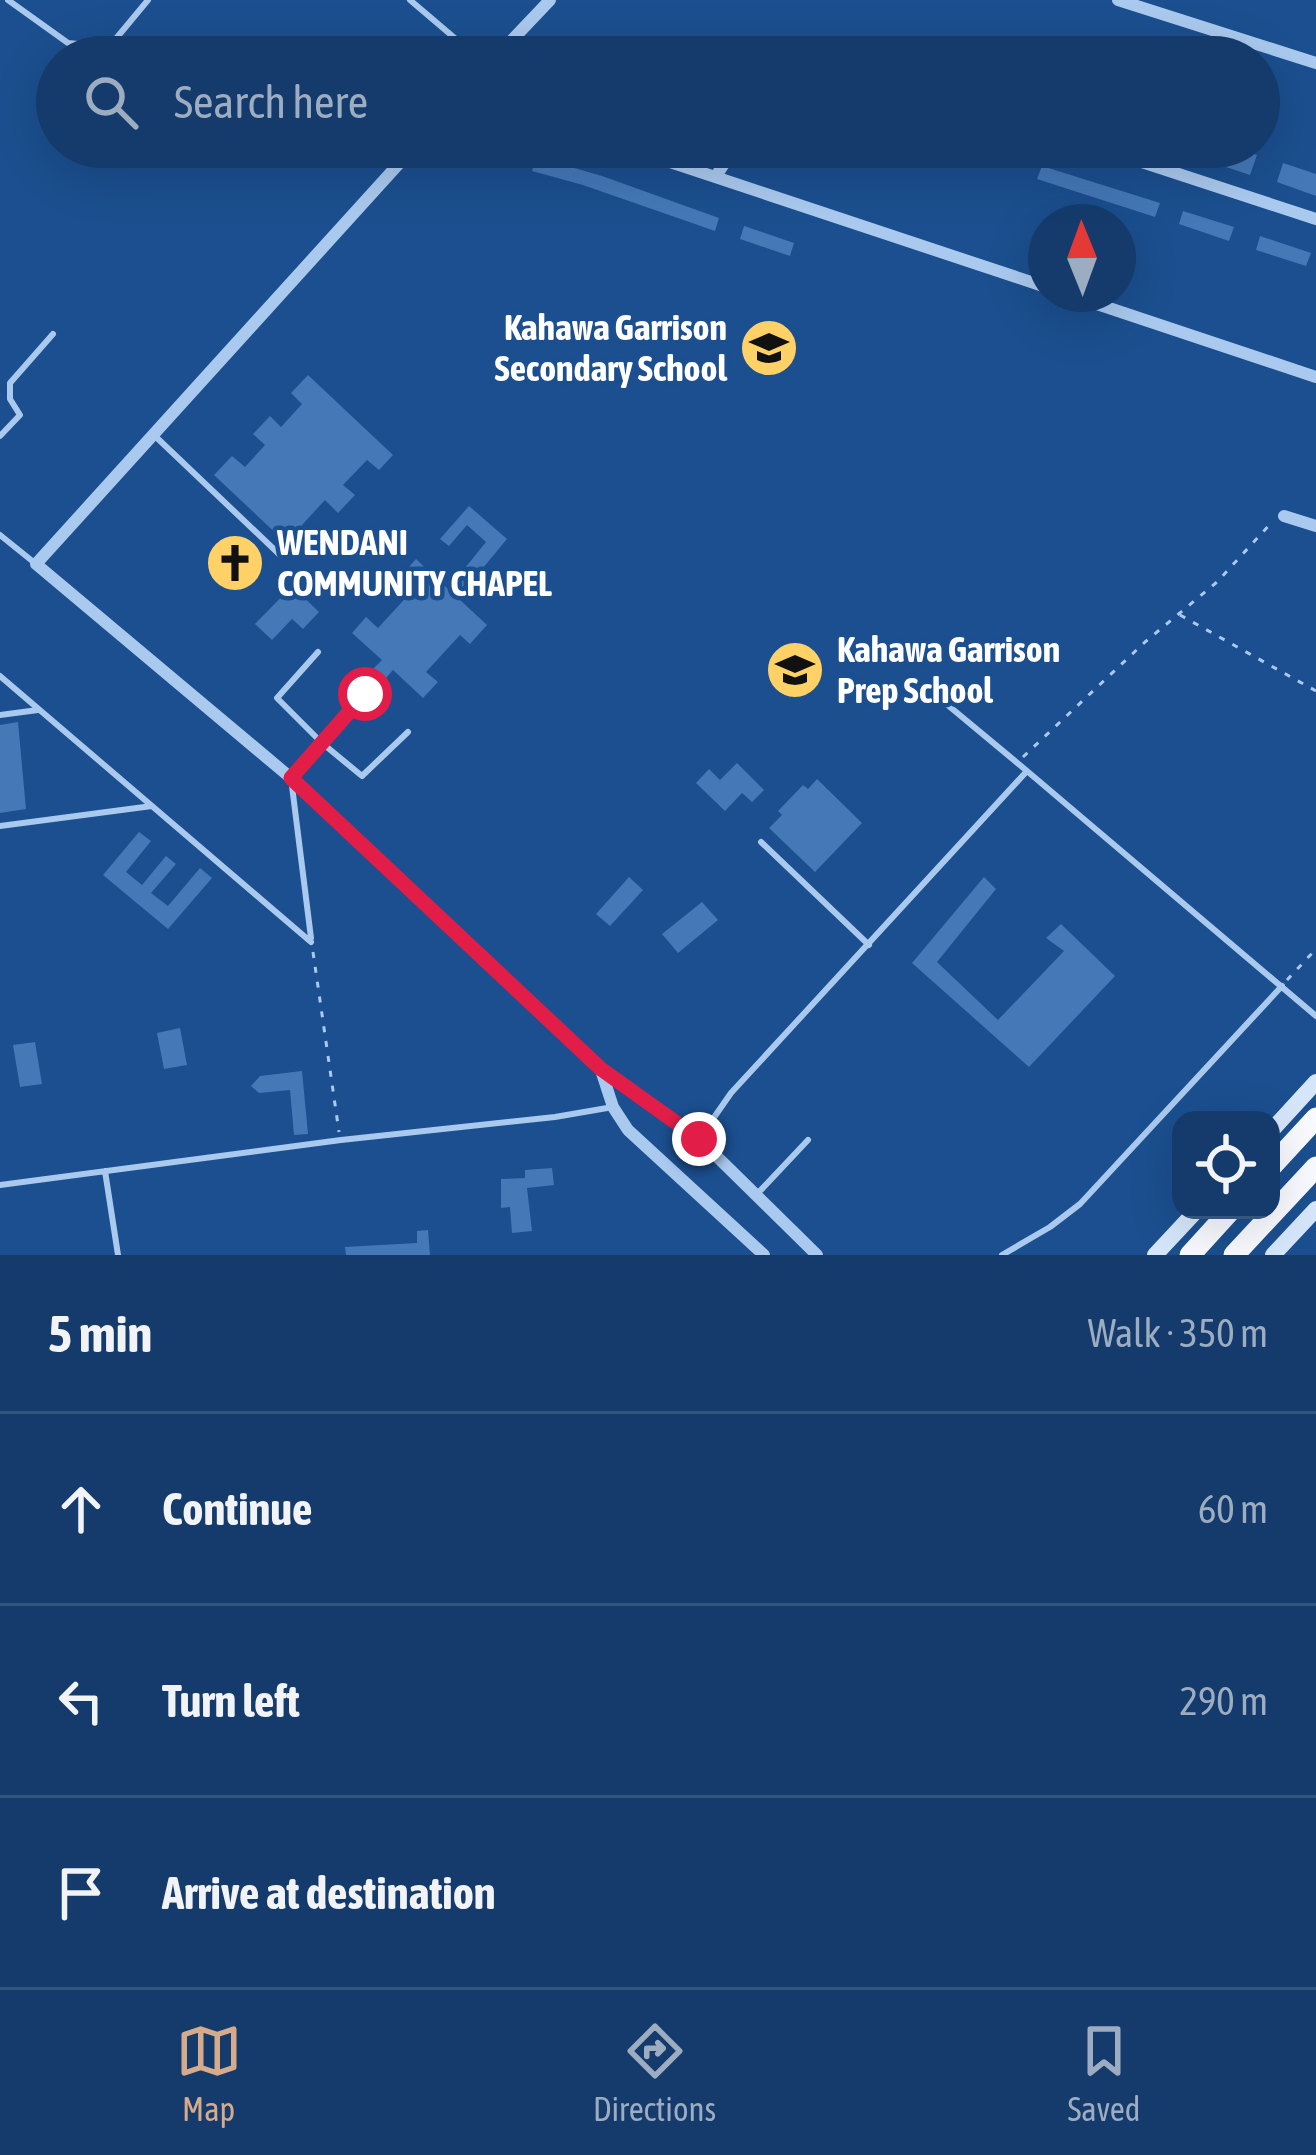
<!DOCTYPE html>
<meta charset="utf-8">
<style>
:root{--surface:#143b6b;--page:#214673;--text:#f1f3f6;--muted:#9dadc1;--line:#33557e;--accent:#d6ab8b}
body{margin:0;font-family:"Asap Condensed",sans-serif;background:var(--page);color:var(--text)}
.controls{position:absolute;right:36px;bottom:36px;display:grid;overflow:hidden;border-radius:24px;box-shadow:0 12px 48px #0002}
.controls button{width:108px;height:108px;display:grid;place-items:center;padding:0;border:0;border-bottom:3px solid var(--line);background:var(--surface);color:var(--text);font:60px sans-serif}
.compass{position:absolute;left:1028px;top:204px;width:108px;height:108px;border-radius:50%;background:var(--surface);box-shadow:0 12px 48px #0002;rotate:359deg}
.stop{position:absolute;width:36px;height:36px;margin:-27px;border:9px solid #e11d48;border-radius:50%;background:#fff}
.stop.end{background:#e11d48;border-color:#fff;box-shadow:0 3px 12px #0008}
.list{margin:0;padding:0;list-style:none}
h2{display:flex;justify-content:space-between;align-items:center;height:156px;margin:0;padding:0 48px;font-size:51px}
h2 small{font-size:39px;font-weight:400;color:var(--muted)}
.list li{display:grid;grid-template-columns:78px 1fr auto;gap:36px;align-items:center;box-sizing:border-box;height:192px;padding:0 48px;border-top:3px solid var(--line)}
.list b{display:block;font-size:45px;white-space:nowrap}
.list em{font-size:39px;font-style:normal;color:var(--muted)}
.icon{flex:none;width:66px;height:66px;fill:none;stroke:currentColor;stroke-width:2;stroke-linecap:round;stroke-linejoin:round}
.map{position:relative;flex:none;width:1316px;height:1255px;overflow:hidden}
.search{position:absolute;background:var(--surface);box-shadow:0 12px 48px #0002;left:36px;right:36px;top:36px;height:132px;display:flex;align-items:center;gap:30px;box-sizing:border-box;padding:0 42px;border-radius:66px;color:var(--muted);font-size:45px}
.sheet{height:732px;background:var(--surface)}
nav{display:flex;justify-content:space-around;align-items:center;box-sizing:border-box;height:168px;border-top:3px solid var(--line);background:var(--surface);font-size:33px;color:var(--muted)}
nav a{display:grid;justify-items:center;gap:6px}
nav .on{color:var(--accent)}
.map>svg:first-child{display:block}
</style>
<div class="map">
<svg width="1316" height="1255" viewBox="0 0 1316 1255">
<rect width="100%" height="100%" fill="#1b4f8f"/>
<!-- building -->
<path fill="#4478b7" d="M1206 147H1233L1257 155 1250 175 1202 159Z
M536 157 602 176 719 218 715 231 583 185 532 171Z
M1283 163 1316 174V196L1277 182Z
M1042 166 1160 203 1155 217 1037 179Z
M1183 211 1234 227 1229 241 1179 224Z
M744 226 794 243 790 256 740 239Z
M1260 236 1311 253 1306 266 1256 250Z
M308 375 393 455 379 470 367 460 343 485 355 495 338 513 325 500 302 525 315 537 299 555 214 475 232 456 245 467 265 445 253 434 270 416 281 427 302 404 291 393Z
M469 506 507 539 458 598 487 625 470 644 460 635 426 672 438 682 423 698 393 670 380 685 368 674 382 660 352 633 366 617 378 628 412 591 399 578 416 559 448 589 486 542 467 525 449 546 440 539Z
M292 586 319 612 303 629 292 619 272 640 255 624Z
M18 722 26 809 0 813V725Z
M737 763 764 790 752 802 742 793 725 811 696 783 709 769 720 780Z
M817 779 862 823 815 872 769 828 782 815 778 811 803 785 808 789Z
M139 832 151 841 126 872 142 885 166 856 176 864 151 893 168 906 200 868 212 878 168 929 103 875Z
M629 877 643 890 610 926 596 914Z
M984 877 996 889 937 962 998 1020 1064 951 1046 938 1061 924 1115 976 1029 1067 912 963Z
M702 902 718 920 678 953 662 934Z
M180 1028 187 1065 164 1069 157 1033Z
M35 1042 42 1084 20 1087 13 1045Z
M302 1071 308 1134 294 1135 290 1090 259 1093 251 1086 260 1076Z
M552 1168 554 1185 527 1188 532 1231 512 1233 510 1207 501 1208V1179L525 1178V1170Z
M428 1230 430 1255H346L345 1247 417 1243V1231Z"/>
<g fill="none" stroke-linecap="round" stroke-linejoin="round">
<!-- path -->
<path stroke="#a9c9ee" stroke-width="3" stroke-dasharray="6 9" stroke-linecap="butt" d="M1180 615 1316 691
M1023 757 1145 642 1217 582 1273 521
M313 952 339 1132
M1287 980 1316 949"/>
<!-- service -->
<path stroke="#a9c9ee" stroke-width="6" d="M8 0 68 43 109 47 148 0
M410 0 477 57
M0 436 20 415 10 399V383L53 334
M156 437 279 554
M0 535 36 564
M318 652 277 698 322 743 362 776 408 732
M0 676 311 942
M912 680 938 697 1027 771 1316 1016
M0 715 38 710
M0 826 152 806
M761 842 869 945
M311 938 291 778 365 694
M699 1139 731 1093 1027 771
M105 1171 118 1255
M0 1185 341 1140 555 1117 613 1107
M758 1193 808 1140
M1002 1255 1050 1227 1080 1204 1282 986"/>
<!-- minor -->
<path stroke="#a9c9ee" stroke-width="12" d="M1118 0 1316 63
M496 57 550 0
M414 147 36 564 291 778 601 1069 699 1139 817 1255
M625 147 1046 287
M1096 147 1316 219
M716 176 735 147
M1067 294 1316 377
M1284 516 1316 526
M601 1070 613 1107 628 1130 764 1255"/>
<!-- secondary -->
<path stroke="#d6e6fa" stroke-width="16" d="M1271 1131 1316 1082
M1155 1255 1197 1210
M1273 1255 1316 1209"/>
<!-- trunk -->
<path stroke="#f8faff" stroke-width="21" d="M1271 1167 1316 1118
M1190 1255 1231 1210
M1234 1255 1316 1167"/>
</g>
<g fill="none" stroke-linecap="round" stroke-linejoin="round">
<!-- route -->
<path stroke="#e11d48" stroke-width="15" d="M365 694 291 778 601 1069 699 1139"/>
</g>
<!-- icons -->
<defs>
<g id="school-disc" transform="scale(3)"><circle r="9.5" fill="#ffd166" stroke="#1b4f8f"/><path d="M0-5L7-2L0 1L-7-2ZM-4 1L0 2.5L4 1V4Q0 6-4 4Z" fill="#111"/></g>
<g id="church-disc" transform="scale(3)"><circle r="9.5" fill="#ffd166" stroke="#1b4f8f"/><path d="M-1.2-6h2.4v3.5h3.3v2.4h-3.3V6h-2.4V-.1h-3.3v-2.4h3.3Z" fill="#111"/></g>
</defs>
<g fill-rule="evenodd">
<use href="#school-disc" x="769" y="348"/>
<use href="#church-disc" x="235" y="563"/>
<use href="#school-disc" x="795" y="670"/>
</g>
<g text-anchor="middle" stroke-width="9" stroke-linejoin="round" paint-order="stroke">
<!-- poi labels -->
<g font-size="36" font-weight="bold" fill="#fff" stroke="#1b4f8f" text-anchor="start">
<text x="727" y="340" text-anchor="end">Kahawa Garrison<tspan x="727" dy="41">Secondary School</tspan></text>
<text x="277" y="555">WENDANI<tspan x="277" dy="41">COMMUNITY CHAPEL</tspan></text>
<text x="837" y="662">Kahawa Garrison<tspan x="837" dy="41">Prep School</tspan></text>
</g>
</g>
</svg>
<div class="controls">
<button><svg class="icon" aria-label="locate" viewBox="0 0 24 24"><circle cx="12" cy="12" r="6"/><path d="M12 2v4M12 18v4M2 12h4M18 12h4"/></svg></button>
</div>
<svg class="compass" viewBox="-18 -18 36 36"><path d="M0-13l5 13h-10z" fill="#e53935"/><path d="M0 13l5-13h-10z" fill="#9dadc1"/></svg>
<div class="stop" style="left:365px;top:694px"></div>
<div class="stop end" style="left:699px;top:1139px"></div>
<div class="search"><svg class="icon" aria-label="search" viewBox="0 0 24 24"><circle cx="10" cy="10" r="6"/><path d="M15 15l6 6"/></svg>Search here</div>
</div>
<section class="sheet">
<h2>5 min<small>Walk · 350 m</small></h2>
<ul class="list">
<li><svg class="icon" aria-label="ahead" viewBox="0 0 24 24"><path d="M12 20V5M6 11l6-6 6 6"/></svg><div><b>Continue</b></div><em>60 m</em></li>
<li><svg class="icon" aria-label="left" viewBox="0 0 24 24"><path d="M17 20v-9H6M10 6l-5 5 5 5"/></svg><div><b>Turn left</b></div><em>290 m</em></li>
<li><svg class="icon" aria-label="arrive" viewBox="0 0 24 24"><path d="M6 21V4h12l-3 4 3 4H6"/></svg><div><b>Arrive at destination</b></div></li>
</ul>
</section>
<nav>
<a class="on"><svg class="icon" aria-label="map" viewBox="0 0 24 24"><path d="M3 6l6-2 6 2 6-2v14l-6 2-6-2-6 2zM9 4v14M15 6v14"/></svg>Map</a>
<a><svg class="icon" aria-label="directions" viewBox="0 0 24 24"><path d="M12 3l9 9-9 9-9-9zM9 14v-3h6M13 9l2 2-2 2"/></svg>Directions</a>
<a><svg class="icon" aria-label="saved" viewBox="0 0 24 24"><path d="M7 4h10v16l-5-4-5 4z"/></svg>Saved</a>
</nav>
